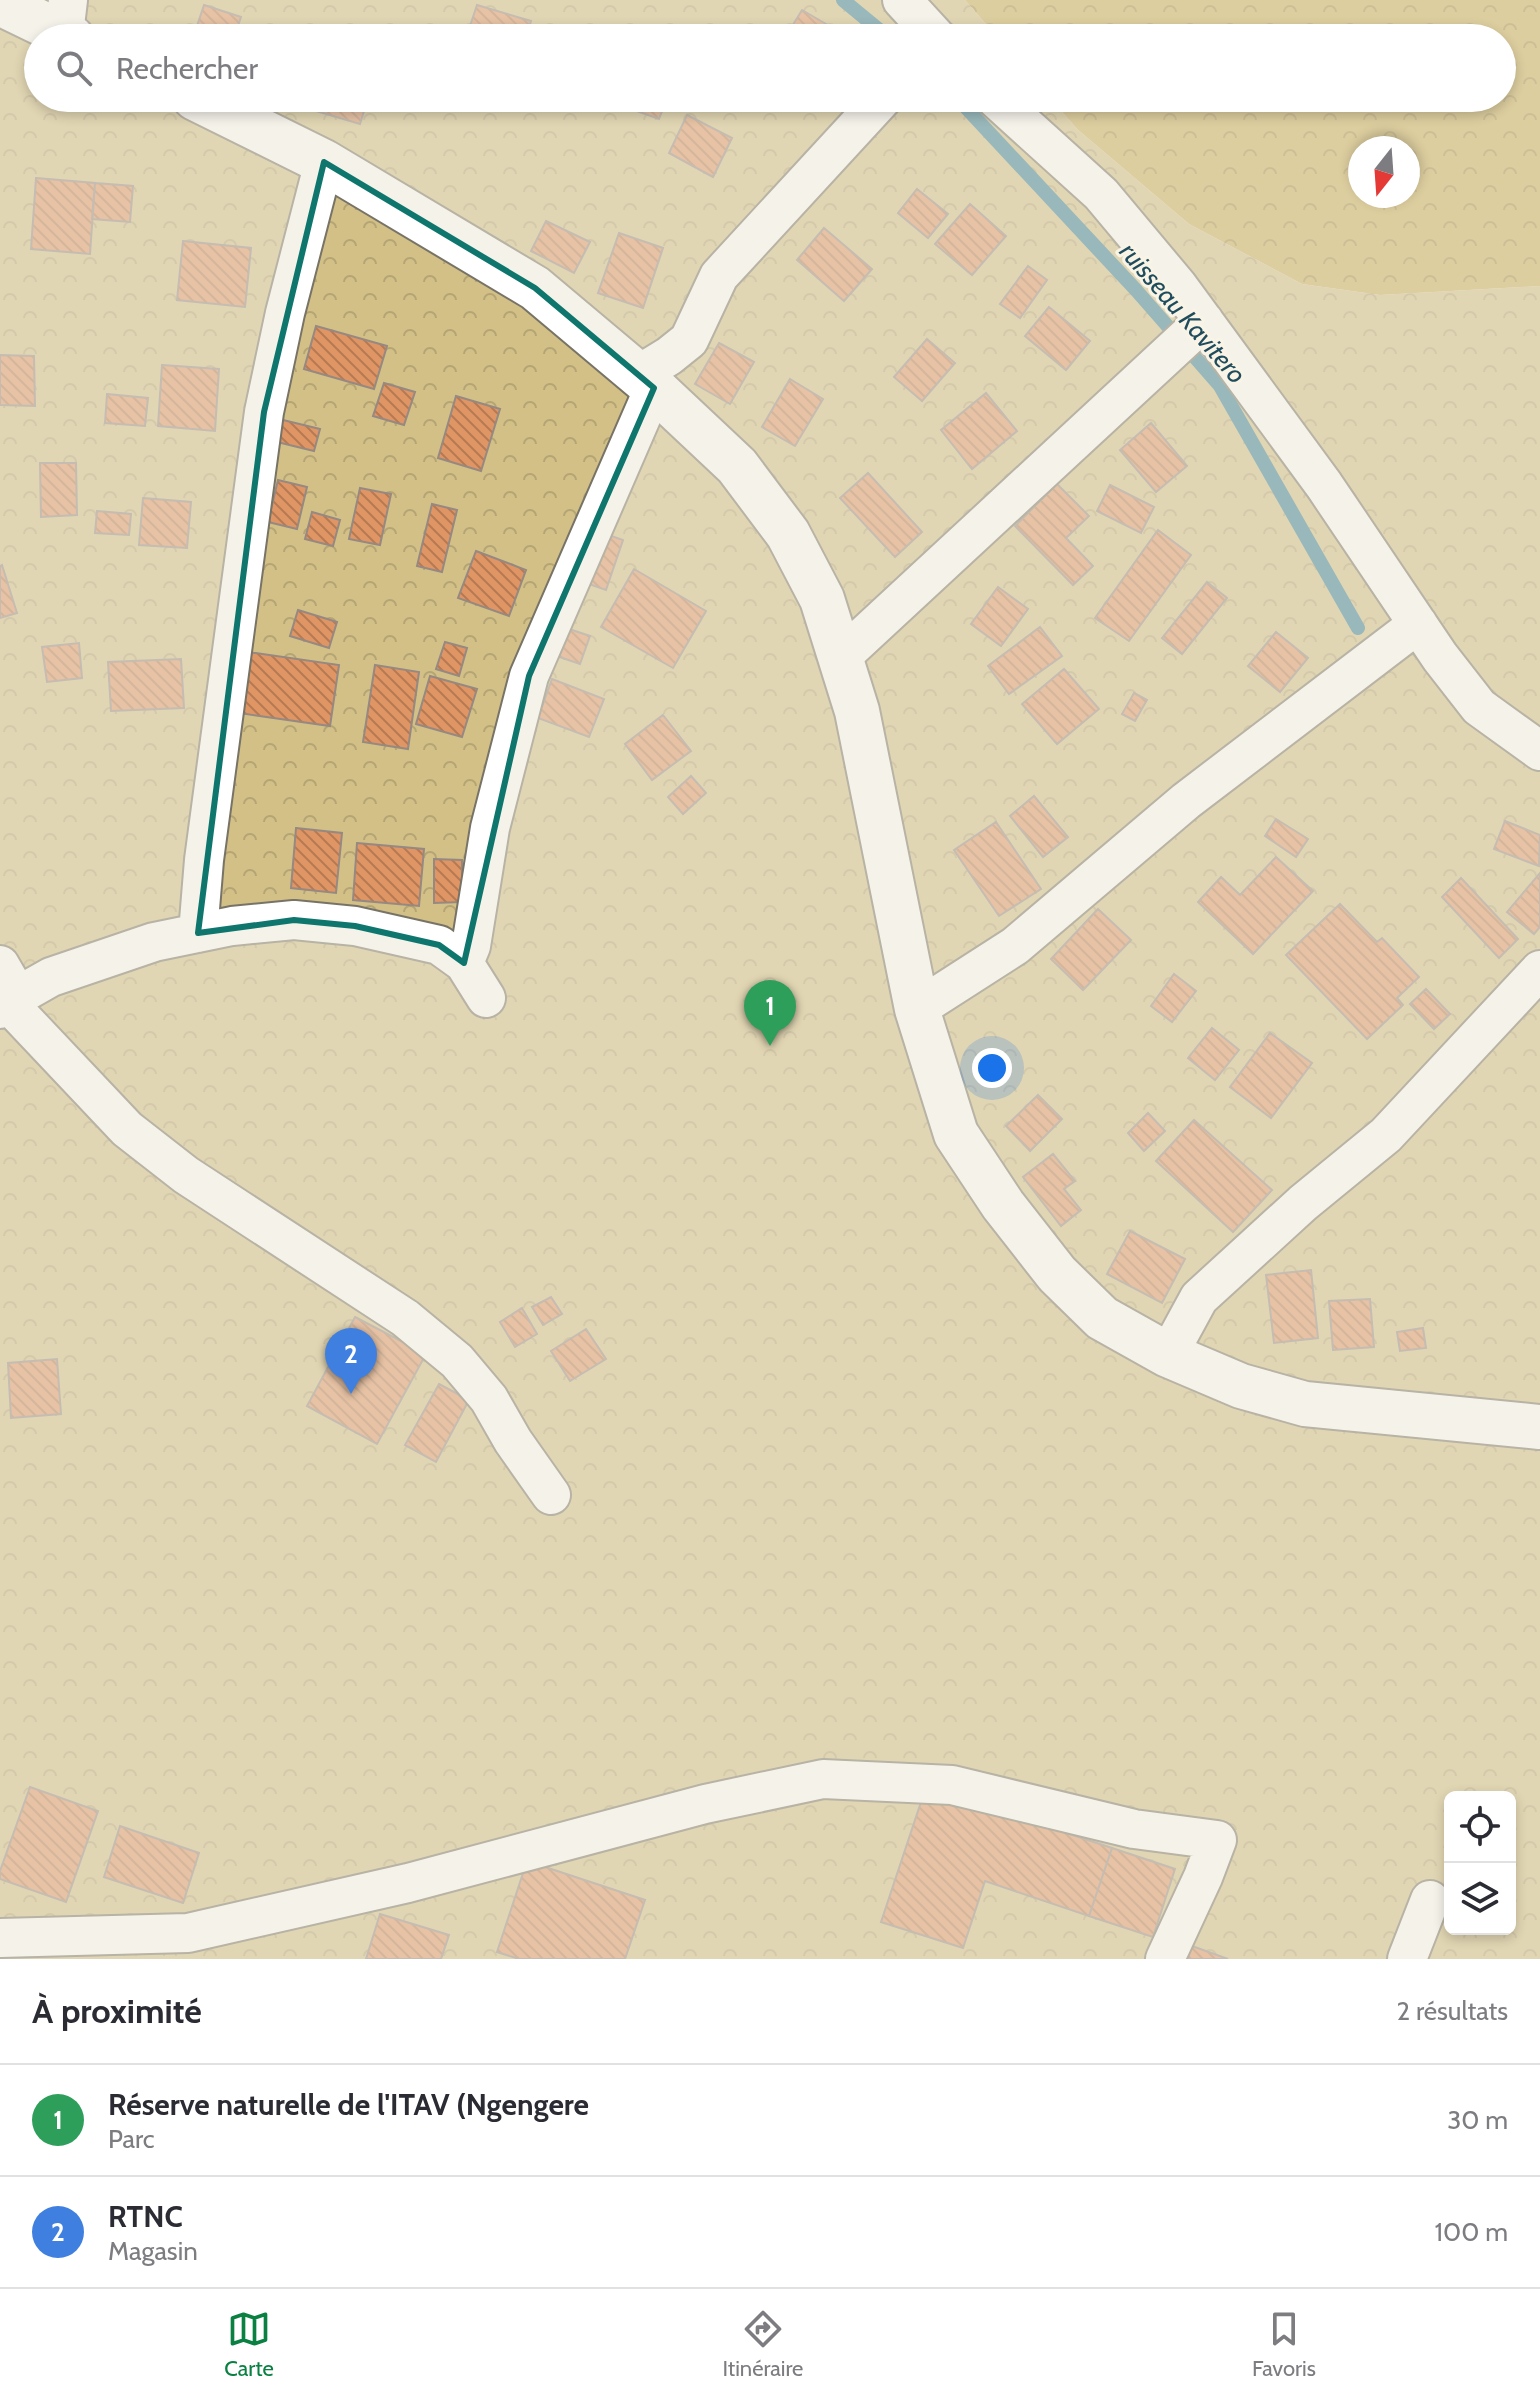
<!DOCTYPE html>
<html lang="fr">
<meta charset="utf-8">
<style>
:root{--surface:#fff;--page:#f2f2f3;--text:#2b2b33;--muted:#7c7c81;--line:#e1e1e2;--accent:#0b8043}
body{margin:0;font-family:Cabin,sans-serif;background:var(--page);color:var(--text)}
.controls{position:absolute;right:24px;bottom:24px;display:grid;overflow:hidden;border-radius:12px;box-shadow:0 4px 12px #0003}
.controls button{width:72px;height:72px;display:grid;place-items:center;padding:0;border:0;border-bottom:2px solid var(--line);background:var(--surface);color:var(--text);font:40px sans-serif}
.compass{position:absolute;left:1348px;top:136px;width:72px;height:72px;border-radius:50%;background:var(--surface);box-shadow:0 4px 12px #0003;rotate:197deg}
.you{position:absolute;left:992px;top:1068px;width:28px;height:28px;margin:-20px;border:6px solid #fff;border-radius:50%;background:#1a73e8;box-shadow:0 0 0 12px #1a73e833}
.badge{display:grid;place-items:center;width:52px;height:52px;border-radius:50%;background:var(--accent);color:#fff;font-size:26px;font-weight:700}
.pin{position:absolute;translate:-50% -66px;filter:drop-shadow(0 2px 4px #0008)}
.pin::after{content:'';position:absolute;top:42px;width:28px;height:24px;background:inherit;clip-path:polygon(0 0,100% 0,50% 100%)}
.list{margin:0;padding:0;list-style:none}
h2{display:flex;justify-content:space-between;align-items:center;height:104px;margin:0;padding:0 32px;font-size:34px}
h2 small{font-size:26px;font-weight:400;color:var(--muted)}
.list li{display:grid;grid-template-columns:52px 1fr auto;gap:24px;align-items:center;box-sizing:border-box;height:112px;padding:0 32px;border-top:2px solid var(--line)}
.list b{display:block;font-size:30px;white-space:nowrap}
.list p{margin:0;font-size:26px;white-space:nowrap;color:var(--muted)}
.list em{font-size:26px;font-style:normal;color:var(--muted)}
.icon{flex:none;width:44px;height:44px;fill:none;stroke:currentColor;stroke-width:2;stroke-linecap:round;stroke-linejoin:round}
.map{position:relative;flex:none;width:1540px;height:1959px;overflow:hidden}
.search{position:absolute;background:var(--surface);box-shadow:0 4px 12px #0003;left:24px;right:24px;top:24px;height:88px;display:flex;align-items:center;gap:20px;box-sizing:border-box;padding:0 28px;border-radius:44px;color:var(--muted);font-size:30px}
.sheet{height:328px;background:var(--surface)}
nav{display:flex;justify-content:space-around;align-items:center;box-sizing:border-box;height:112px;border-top:2px solid var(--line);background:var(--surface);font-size:22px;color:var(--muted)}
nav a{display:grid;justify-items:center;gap:4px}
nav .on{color:var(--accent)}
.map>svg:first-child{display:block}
</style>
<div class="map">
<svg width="1540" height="1959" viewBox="0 0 1540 1959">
<defs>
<pattern id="forest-crowns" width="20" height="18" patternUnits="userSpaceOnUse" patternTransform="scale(2)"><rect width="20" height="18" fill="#cbaf59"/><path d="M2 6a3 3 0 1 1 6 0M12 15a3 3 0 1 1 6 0" fill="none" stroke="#a58f49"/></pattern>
<pattern id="park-crowns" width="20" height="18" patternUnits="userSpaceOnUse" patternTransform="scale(2)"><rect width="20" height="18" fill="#d3c086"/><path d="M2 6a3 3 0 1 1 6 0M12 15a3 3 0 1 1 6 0" fill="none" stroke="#b5a574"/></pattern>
<pattern id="building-back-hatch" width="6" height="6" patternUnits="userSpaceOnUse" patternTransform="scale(2)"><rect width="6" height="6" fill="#e09565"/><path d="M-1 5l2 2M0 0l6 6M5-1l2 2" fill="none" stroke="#b67a53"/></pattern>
</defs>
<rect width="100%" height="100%" fill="#ece7d9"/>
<!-- forest -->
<path fill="url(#forest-crowns)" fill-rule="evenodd" d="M965 0H1540V286L1380 295 1302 284 1189 224 1077 129 1050 98H1502V38H998ZM1360 148H1408V196H1360Z"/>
<!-- park -->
<path fill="url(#park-crowns)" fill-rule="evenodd" d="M0 0H965L998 38H38V98H1050L1077 129 1189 224 1302 284 1380 295 1540 286V1959H0ZM1450 1797H1510V1929H1450Z"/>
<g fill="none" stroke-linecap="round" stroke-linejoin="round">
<!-- stream -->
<path stroke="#337f97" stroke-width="14" d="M843 0 889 38
M957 98 1136 290 1220 386 1358 628"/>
</g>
<!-- building -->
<path fill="url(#building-back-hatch)" stroke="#968981" stroke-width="2" d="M204 5 241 17 234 38H193Z
M477 5 531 21 526 38H466Z
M802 10 850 38H785Z
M298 98H368L360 124 296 105Z
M635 98H667L659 119 631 109Z
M687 115 732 138 713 177 669 153Z
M36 178 95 183 90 254 31 249Z
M95 183 133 186 130 222 92 219Z
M917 189 948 214 928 238 898 213Z
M970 204 1006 236 972 275 935 244Z
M546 221 590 242 574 273 531 251Z
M824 228 872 269 844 301 797 260Z
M619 233 663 248 643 308 598 293Z
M183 241 251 248 245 307 177 300Z
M1028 266 1047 280 1020 318 1000 304Z
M1049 307 1090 341 1066 370 1025 336Z
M316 326 387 346 374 389 304 369Z
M927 339 955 363 922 401 894 377Z
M719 343 754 362 730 404 695 384Z
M0 355 34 356 35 406 0 405Z
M162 365 219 369 215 431 158 426Z
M790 379 823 399 795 446 762 427Z
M384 383 415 392 404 425 373 416Z
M986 393 1017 431 972 469 941 430Z
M107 394 148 398 145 426 105 423Z
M456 396 500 409 481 471 438 458Z
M279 419 320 429 314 451 273 441Z
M1151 423 1187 466 1156 492 1120 450Z
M40 463H76L77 515 41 517Z
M868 473 922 532 895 557 840 498Z
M278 480 307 487 297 529 268 522Z
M1057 484 1089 516 1066 538 1093 566 1073 585 1015 526Z
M1110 485 1154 507 1141 533 1097 511Z
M360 488 391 494 380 545 349 539Z
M143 498 191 502 187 548 139 545Z
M432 504 457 510 442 572 417 566Z
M97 511 131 514 129 535 95 533Z
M312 512 340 520 333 546 305 539Z
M1158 530 1191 555 1129 641 1095 618Z
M600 532 623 540 606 590 583 582Z
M476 551 526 570 509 616 458 598Z
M2 565 17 613 0 618V566Z
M634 569 706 611 673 668 601 627Z
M1207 582 1227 598 1182 654 1162 638Z
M998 587 1028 609 1001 646 971 624Z
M298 610 337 622 329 648 290 636Z
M560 626 590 636 580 664 551 654Z
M1040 627 1062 656 1009 694 988 666Z
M1276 632 1308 658 1280 692 1248 666Z
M445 642 467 648 459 676 436 669Z
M79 643 82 678 47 682 42 647Z
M248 652 339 665 330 726 239 713Z
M181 659 184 708 111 711 108 662Z
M375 665 419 672 408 749 363 742Z
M1064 669 1099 709 1057 744 1022 704Z
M430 676 477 689 462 737 416 724Z
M552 679 604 699 589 737 538 718Z
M1134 693 1147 700 1135 721 1122 714Z
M663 715 691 751 652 780 625 744Z
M691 776 706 793 683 814 668 797Z
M1034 796 1068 837 1043 857 1010 816Z
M1276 819 1308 839 1296 857 1265 836Z
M1505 821 1540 835 1539 866 1494 849Z
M996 822 1041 889 999 916 954 850Z
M296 828 342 833 336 893 291 888Z
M357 843 424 849 419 906 353 900Z
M1276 857 1313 891 1253 954 1198 902 1221 877 1240 895Z
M434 859 462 860V902L434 903Z
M1540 873V927L1534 934 1507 912Z
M1461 878 1518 939 1499 958 1442 897Z
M1340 904 1377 942 1382 938 1419 977 1397 998 1403 1005 1367 1039 1286 955Z
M1098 909 1131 940 1083 990 1051 959Z
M1174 974 1196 991 1172 1022 1151 1006Z
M1426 989 1450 1014 1434 1029 1410 1004Z
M1212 1028 1239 1050 1215 1080 1188 1058Z
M1270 1033 1312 1063 1271 1118 1230 1087Z
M1038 1095 1062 1119 1030 1151 1006 1126Z
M1148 1113 1165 1131 1144 1151 1128 1133Z
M1194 1120 1272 1190 1233 1232 1156 1161Z
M1053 1154 1075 1181 1064 1189 1081 1210 1061 1226 1023 1177Z
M1130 1231 1185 1259 1162 1303 1107 1274Z
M1311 1270 1318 1338 1274 1343 1266 1275Z
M551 1297 562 1314 543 1325 532 1307Z
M1370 1299 1374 1347 1333 1350 1329 1301Z
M522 1308 537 1334 515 1347 500 1322Z
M355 1317 426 1354 377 1444 307 1406Z
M1423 1328 1426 1348 1400 1351 1397 1332Z
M586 1329 606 1359 570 1381 551 1351Z
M57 1359 61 1414 11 1418 8 1363Z
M439 1384 469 1400 436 1462 405 1445Z
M30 1787 98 1811 66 1902 0 1879V1871Z
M926 1787 1112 1848 1089 1916 985 1881 963 1948 881 1922Z
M120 1826 199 1853 183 1903 104 1877Z
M1112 1848 1175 1869 1153 1937 1089 1916Z
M527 1861 645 1900 625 1959H519L497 1952Z
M380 1914 449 1935 441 1959H366Z
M1192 1946 1228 1959H1187Z"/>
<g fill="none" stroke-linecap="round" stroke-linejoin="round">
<!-- minor casing -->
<g stroke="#777366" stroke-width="42">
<path id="minor" d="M902 0 937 38
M64 34 68 0
M995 98 1101 194 1178 286 1324 485 1440 657 1479 707 1540 751
M638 375 669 356 689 340 719 276 883 98
M840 658 1204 321
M198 933 204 860 264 412 285 313 324 162
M464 963 471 946 490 828 529 676 654 388
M0 965 18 996
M7 1002 127 1129 186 1175 405 1318 457 1361 489 1399 513 1441 551 1495
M0 1009 7 1002 51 977 154 942 232 926 294 920 355 926 439 945 464 963 486 998
M917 1009 1015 946 1186 801 1418 624
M1168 1355 1199 1298 1303 1203 1386 1135 1540 970
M0 1938 188 1933 408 1883 705 1804 823 1779 952 1785 1134 1829 1217 1840 1203 1877 1165 1959
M1407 1959 1430 1900"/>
</g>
<!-- tertiary casing -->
<g stroke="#777366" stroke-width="48">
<path id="tertiary" d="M0 3 72 38
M195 98 324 162 535 288 654 388 737 466 788 534 822 599 857 711 917 1009 956 1134 1003 1205 1057 1274 1102 1318 1168 1355 1241 1386 1305 1404 1540 1427"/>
</g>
<!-- minor -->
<use href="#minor" stroke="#fff" stroke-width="38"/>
<!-- tertiary -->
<use href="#tertiary" stroke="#fff" stroke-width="44"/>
</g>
<!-- marked area -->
<path d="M0 0H1540V1959H0ZM324 162 535 288 654 388 529 676 464 963 439 945 355 926 294 920 198 933 264 412Z" fill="#ece7d9" fill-opacity=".55" fill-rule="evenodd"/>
<path fill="none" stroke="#0f766e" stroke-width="6" stroke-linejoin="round" d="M324 162 535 288 654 388 529 676 464 963 439 945 355 926 294 920 198 933 264 412Z"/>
<g text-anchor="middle" stroke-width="6" stroke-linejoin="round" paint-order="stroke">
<!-- water labels -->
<g font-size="26" font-style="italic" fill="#1f4c5d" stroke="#f9f4e6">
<text transform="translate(1183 313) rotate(49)" y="9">ruisseau Kavitero</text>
</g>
</g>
</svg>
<div class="controls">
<button><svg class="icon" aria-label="locate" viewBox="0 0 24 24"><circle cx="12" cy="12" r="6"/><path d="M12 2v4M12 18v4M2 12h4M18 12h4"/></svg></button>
<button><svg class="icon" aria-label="layers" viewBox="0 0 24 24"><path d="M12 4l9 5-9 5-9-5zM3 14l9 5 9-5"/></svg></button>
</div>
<svg class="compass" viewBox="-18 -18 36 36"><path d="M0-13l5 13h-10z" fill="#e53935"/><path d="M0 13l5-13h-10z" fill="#7c7c81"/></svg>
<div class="you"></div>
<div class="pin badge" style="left:770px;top:1046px;background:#2e9e5b">1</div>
<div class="pin badge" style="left:351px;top:1394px;background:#3f7fe0">2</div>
<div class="search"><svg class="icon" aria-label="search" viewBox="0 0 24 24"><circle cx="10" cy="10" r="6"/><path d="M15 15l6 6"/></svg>Rechercher</div>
</div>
<section class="sheet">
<h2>À proximité<small>2 résultats</small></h2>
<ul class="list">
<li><span class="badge" style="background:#2e9e5b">1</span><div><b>Réserve naturelle de l'ITAV (Ngengere</b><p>Parc</p></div><em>30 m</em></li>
<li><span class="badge" style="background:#3f7fe0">2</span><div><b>RTNC</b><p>Magasin</p></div><em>100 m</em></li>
</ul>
</section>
<nav>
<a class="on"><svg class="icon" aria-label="map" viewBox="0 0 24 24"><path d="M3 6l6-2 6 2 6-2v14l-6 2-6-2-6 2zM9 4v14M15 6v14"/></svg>Carte</a>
<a><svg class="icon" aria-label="directions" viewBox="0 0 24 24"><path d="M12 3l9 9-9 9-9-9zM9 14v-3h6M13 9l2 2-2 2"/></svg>Itinéraire</a>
<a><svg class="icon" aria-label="saved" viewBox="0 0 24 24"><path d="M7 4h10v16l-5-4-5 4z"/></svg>Favoris</a>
</nav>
